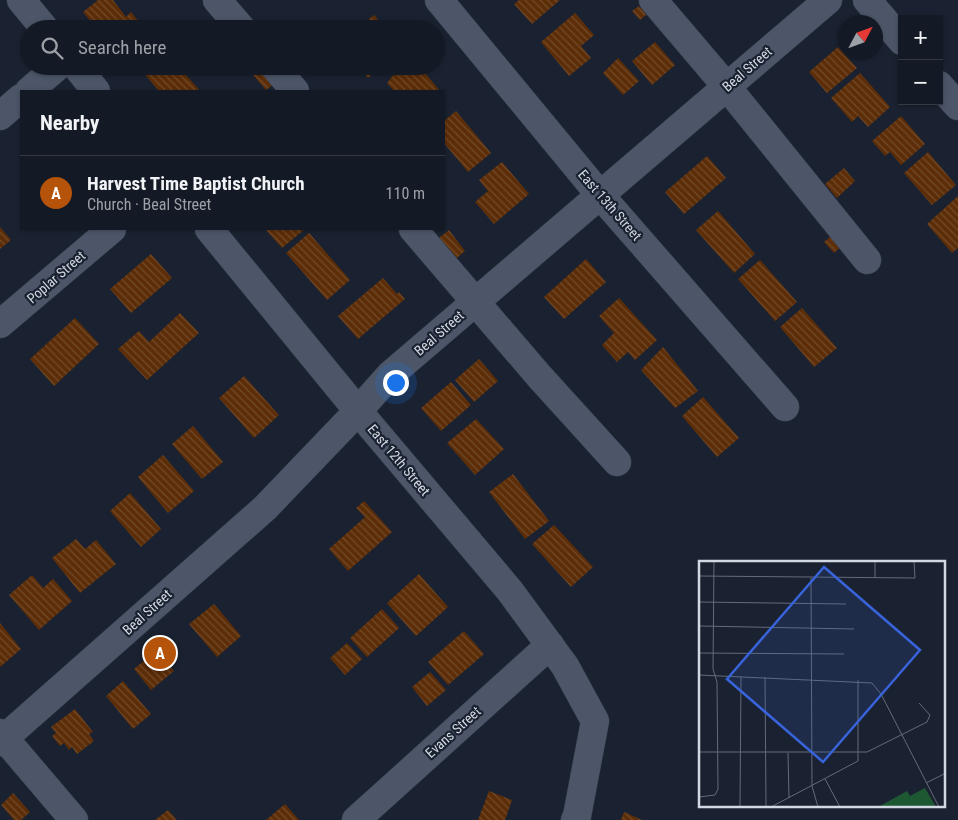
<!DOCTYPE html>
<meta charset="utf-8">
<style>
:root{--surface:#141a25;--page:#212732;--text:#f1f3f6;--muted:#9da1a7;--line:#333842;--accent:#b45309}
body{margin:0;font-family:"Roboto Condensed",sans-serif;background:var(--page);color:var(--text)}
.controls{position:absolute;right:15px;top:15px;display:grid;overflow:hidden;border-radius:0px;box-shadow:0 1px 4px #0004}
.controls button{width:45px;height:45px;display:grid;place-items:center;padding:0;border:0;border-bottom:1px solid var(--line);background:var(--surface);color:var(--text);font:25px sans-serif}
.compass{position:absolute;left:838px;top:15px;width:45px;height:45px;border-radius:50%;background:var(--surface);box-shadow:0 1px 4px #0004;rotate:49deg}
.you{position:absolute;left:395px;top:382px;width:18px;height:18px;margin:-12px;border:4px solid #fff;border-radius:50%;background:#1a73e8;box-shadow:0 0 0 8px #1a73e833}
.badge{display:grid;place-items:center;width:32px;height:32px;border-radius:50%;background:var(--accent);color:#fff;font-size:16px;font-weight:700}
.pin{position:absolute;translate:-50% -50%;border:2px solid #fff;box-shadow:0 1px 5px #0006}
.list{margin:0;padding:0;list-style:none}
h2{display:flex;justify-content:space-between;align-items:center;height:65px;margin:0;padding:0 20px;font-size:21px}
h2 small{font-size:16px;font-weight:400;color:var(--muted)}
.list li{display:grid;grid-template-columns:32px 1fr auto;gap:15px;align-items:center;box-sizing:border-box;height:75px;padding:0 20px;border-top:1px solid var(--line)}
.list b{display:block;font-size:19px;white-space:nowrap}
.list p{margin:0;font-size:16px;white-space:nowrap;color:var(--muted)}
.list em{font-size:16px;font-style:normal;color:var(--muted)}
.icon{flex:none;width:28px;height:28px;fill:none;stroke:currentColor;stroke-width:2;stroke-linecap:round;stroke-linejoin:round}
.map{position:relative;flex:none;width:958px;height:820px;overflow:hidden}
.search{position:absolute;background:var(--surface);box-shadow:0 1px 4px #0004;left:20px;top:20px;width:425px;height:55px;display:flex;align-items:center;gap:12px;box-sizing:border-box;padding:0 18px;border-radius:28px;color:var(--muted);font-size:19px}
.panel{position:absolute;background:var(--surface);box-shadow:0 1px 4px #0004;left:20px;top:90px;width:425px;height:140px;border-radius:0px}
.map>svg:first-child{display:block}
</style>
<div class="map">
<svg width="958" height="820" viewBox="0 0 958 820">
<defs>
<pattern id="building-back-hatch" width="6" height="6" patternUnits="userSpaceOnUse" patternTransform="scale(1.25)"><rect width="6" height="6" fill="#5c2d07"/><path d="M-1 5l2 2M0 0l6 6M5-1l2 2" fill="none" stroke="#724b2b"/></pattern>
</defs>
<rect width="100%" height="100%" fill="#1a2231"/>
<!-- building -->
<path fill="url(#building-back-hatch)" d="M98 0H113L126 17 131 12 140 23 135 27 136 29H97L83 12Z
M519 0H560L532 24 514 4Z
M644 5 647 9 644 12 646 15 640 20 632 11 639 6 640 8Z
M575 13 594 35 581 46 591 58 569 76 541 42Z
M374 15 386 29H357Z
M655 42 675 65 652 85 632 61Z
M838 47 857 68 827 93 809 72Z
M618 58 639 81 623 95 603 73Z
M147 66H178L200 91H159L142 71Z
M263 66 277 82 266 90 253 75Z
M358 66H382L368 78Z
M403 66H419L440 91H394L387 83 398 69Z
M860 73 890 107 868 127 858 116 852 122 831 98Z
M456 111 491 153 468 172 444 143V121Z
M901 116 925 144 901 165 890 152 885 156 872 141Z
M928 152 956 185 932 205 904 173Z
M707 156 726 178 684 214 665 192Z
M502 162 529 194 494 224 475 202 488 191 479 180Z
M844 168 855 181 837 198 825 184Z
M958 196V248L952 253 927 224Z
M718 211 755 254 734 273 696 230Z
M0 227 11 240 0 249Z
M265 229H305L282 248Z
M449 230 465 251 452 262 435 241Z
M836 232 846 242 834 253 824 242Z
M309 233 350 280 327 300 286 253Z
M151 254 172 278 131 313 110 289Z
M586 259 606 282 564 319 544 297Z
M760 260 797 302 775 321 738 279Z
M383 278 397 294 399 292 405 299 358 339 338 316Z
M619 298 657 340 635 360 628 352 617 362 602 345 614 333 599 316Z
M802 308 837 348 814 367 780 327Z
M180 313 199 333 147 380 118 349 139 331 149 342Z
M75 318 99 344 54 386 30 359Z
M663 347 698 391 675 408 641 370Z
M479 359 498 381 474 402 455 380Z
M244 376 279 415 254 438 219 398Z
M451 382 471 405 441 431 421 408Z
M703 397 739 438 717 457 682 416Z
M476 419 504 449 475 475 447 443Z
M193 426 223 462 202 479 172 444Z
M163 455 194 491 168 513 138 477Z
M513 474 549 521 525 539 489 492Z
M130 493 161 529 141 547 110 511Z
M364 501 392 532 348 571 329 549 365 517 356 508Z
M554 525 593 567 571 587 532 544Z
M76 539 85 549 96 540 116 564 80 593 52 558Z
M419 574 448 607 416 636 387 603Z
M32 575 43 588 53 579 72 601 39 630 9 595Z
M214 604 241 636 217 657 189 624Z
M382 609 399 628 367 657 350 638Z
M0 623 21 649 0 667Z
M464 631 484 654 448 685 428 662Z
M347 643 362 659 345 675 330 658Z
M157 650 174 671 151 690 134 669Z
M430 672 446 690 427 706 412 687Z
M123 681 151 714 133 729 106 696Z
M75 709 93 732 89 734 94 741 77 754 72 747 69 750 64 743 60 746 52 736 56 733 51 727Z
M489 791 512 800 505 820H478Z
M13 793 30 812 21 820H14L1 805Z
M285 804 299 820H266Z
M168 810 177 820H155Z
M624 812 642 820H621Z"/>
<g fill="none" stroke-linecap="round" stroke-linejoin="round">
<!-- minor casing -->
<g stroke="#363c49" stroke-width="29">
<path id="minor" d="M21 0 45 29
M217 0 242 29
M439 0 600 195 785 407
M653 0 727 87 867 260
M867 0 902 41
M76 66 96 91
M274 66 295 91
M939 85 958 106
M29 91 58 66
M0 116 21 98
M209 229 358 411 510 591 565 666 595 721 577 816 575 820
M413 229 539 376 617 462
M0 324 112 229
M0 733 74 820
M0 742 265 508 358 411 390 375 828 0
M356 820 550 645"/>
</g>
<!-- minor -->
<use href="#minor" stroke="#4c5668" stroke-width="28"/>
</g>
<g text-anchor="middle" stroke-width="4.5" stroke-linejoin="round" paint-order="stroke">
<!-- street labels -->
<g font-size="14" fill="#d3d9e3" stroke="#1a2231">
<text transform="translate(747 69) rotate(-41)" y="5">Beal Street</text>
<text transform="translate(610 205) rotate(49)" y="5">East 13th Street</text>
<text transform="translate(56 277) rotate(-41)" y="5">Poplar Street</text>
<text transform="translate(439 333) rotate(-41)" y="5">Beal Street</text>
<text transform="translate(399 460) rotate(50)" y="5">East 12th Street</text>
<text transform="translate(147 612) rotate(-42)" y="5">Beal Street</text>
<text transform="translate(453 732) rotate(-42)" y="5">Evans Street</text>
</g>
</g>
<!-- overview -->
<g transform="translate(699 561)">
<rect width="246" height="246" fill="#1a2231"/>
<path d="M226 227 237 246H179L208 230 211 235Z" fill="#1e5832"/>
<path fill="none" stroke="#646b78" stroke-width="1" d="M0 15 216 17 215 0M112 17 113 225 119 246M176 17V0M0 41 147 43M0 65 155 68M0 92 145 93M0 114 173 122 182 133 240 246M66 116 67 246M0 191H168L228 161 231 154 220 142M89 192 90 237M126 218 141 246M227 222 247 212M0 236 16 234 19 228 18 121 14 108 15 0M41 246 42 116M72 246 159 200V119"/>
<path fill="#3863da" fill-opacity="0.15" stroke="#3863da" stroke-width="2.5" d="M125 6 221 89 124 201 28 118Z"/>
<rect width="246" height="246" fill="none" stroke="#d3d9e3" stroke-width="2.5"/>
</g>
</svg>
<div class="controls">
<button>+</button>
<button>−</button>
</div>
<svg class="compass" viewBox="-18 -18 36 36"><path d="M0-13l5 13h-10z" fill="#e53935"/><path d="M0 13l5-13h-10z" fill="#9da1a7"/></svg>
<div class="you"></div>
<div class="pin badge" style="left:160px;top:653px">A</div>
<div class="search"><svg class="icon" aria-label="search" viewBox="0 0 24 24"><circle cx="10" cy="10" r="6"/><path d="M15 15l6 6"/></svg>Search here</div>
<section class="panel">
<h2>Nearby<small></small></h2>
<ul class="list">
<li><span class="badge">A</span><div><b>Harvest Time Baptist Church</b><p>Church · Beal Street</p></div><em>110 m</em></li>
</ul>
</section>
</div>
